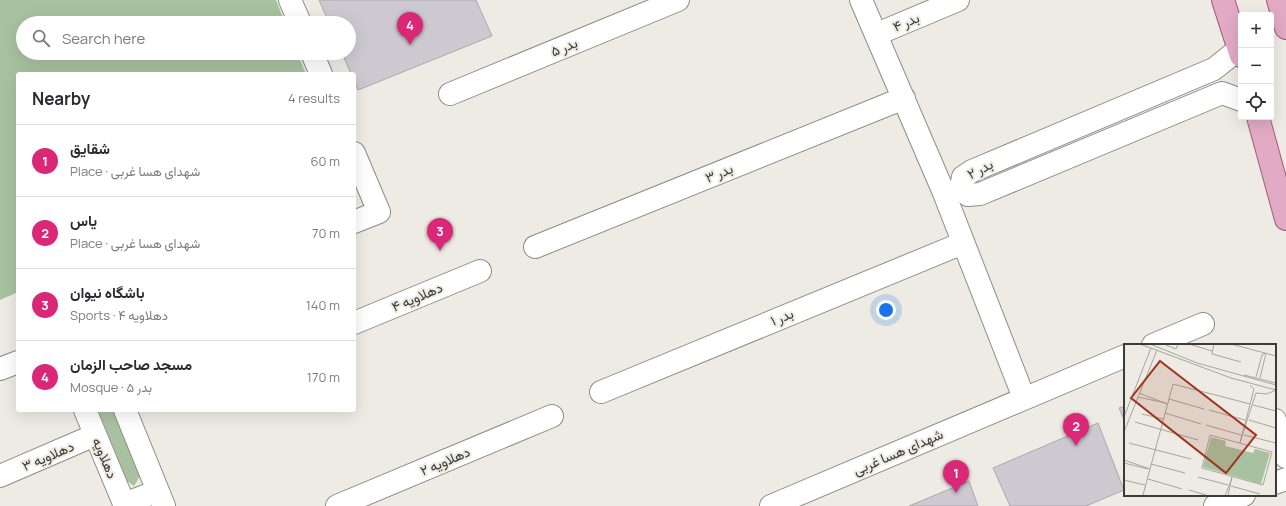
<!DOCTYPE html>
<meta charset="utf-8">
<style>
:root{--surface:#fff;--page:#f7f7f7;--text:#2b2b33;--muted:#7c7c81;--line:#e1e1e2;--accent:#db2777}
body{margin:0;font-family:Manrope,Vazirmatn,sans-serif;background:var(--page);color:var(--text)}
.controls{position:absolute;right:12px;top:12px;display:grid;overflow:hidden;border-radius:4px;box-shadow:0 4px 16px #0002}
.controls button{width:36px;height:36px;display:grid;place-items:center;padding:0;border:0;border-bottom:1px solid var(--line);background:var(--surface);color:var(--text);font:20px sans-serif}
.you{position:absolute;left:886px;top:310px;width:14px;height:14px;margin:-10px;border:3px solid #fff;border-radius:50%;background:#1a73e8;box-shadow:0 0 0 6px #1a73e833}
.badge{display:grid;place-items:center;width:26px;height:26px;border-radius:50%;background:var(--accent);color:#fff;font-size:13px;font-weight:700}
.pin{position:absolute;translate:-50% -33px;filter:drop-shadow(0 1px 2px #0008)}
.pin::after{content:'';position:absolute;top:21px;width:14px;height:12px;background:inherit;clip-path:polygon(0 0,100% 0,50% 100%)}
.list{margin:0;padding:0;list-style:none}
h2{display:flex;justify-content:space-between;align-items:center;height:52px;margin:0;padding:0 16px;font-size:17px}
h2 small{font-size:13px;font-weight:400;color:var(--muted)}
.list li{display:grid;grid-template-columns:26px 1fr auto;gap:12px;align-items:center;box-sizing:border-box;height:72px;padding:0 16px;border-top:1px solid var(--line)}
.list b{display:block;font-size:15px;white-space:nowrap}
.list p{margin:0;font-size:13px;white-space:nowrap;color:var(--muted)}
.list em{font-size:13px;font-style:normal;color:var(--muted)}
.icon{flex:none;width:22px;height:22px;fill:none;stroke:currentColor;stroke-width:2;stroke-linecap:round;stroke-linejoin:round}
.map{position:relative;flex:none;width:1286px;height:506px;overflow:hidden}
.search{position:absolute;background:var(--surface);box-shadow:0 4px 16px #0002;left:16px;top:16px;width:340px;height:44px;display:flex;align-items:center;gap:10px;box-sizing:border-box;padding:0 14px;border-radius:22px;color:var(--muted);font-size:15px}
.panel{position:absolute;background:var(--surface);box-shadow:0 4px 16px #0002;left:16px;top:72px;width:340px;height:340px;border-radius:4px}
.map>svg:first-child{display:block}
</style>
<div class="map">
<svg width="1286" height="506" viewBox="0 0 1286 506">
<rect width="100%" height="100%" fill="#edebe3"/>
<!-- green -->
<path fill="#a8c2a1" d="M0 0H276L285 23H23V53H297L306 74H18V292L0 300Z
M98 410H114L140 476 134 486 127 481Z"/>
<!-- building -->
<path fill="#ccc9d0" stroke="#aba8af" d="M319 0H476L492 36 358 90 354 80V74H351L342 53H349V23H329Z
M1125 406V422L1119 408Z
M1098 423 1124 490 1086 506H1010L993 468Z
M969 481 978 506H909Z"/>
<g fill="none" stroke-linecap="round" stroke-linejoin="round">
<!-- minor casing -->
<g stroke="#8e8c85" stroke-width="24">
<path id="minor" d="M290 0 300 23
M861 0 944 193 1024 398
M877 34 958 0
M312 53 321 74
M450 94 678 0
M354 153 379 212 354 222
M961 187 963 177 972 171 1214 69 1239 49
M961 187 968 195 980 194 1222 93 1241 100
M535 247 904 98
M354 323 480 271
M1153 345 1203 324
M0 369 18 362
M601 392 963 243
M85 410 125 506
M125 410 164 506
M1275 420 1286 457
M0 476 95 435
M1275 483 1286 479
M124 504 158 491
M337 506 552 416
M771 506 1125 356
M1215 506 1244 495"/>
</g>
<!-- major casing -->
<g stroke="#9c5f7b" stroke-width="24">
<path id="major" d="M1223 0 1241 56
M1278 0 1286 28
M1258 117 1286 219"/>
</g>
<!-- minor -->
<use href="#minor" stroke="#fff" stroke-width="22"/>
<!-- major -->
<use href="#major" stroke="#e2aac5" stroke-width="22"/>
</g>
<g text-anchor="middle" stroke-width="4" stroke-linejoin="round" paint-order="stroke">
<!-- street labels -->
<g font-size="14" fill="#3d3b39" stroke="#edebe3">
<text transform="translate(906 22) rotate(-23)" y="5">بدر ۴</text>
<text transform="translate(564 47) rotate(-22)" y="5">بدر ۵</text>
<text transform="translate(980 169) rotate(-27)" y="5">بدر ۲</text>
<text transform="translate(719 173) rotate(-22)" y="5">بدر ۳</text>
<text transform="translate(417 297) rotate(-23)" y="5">دهلاویه ۴</text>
<text transform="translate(782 317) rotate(-22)" y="5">بدر ۱</text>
<text transform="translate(898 452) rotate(-23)" y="5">شهدای هسا غربی</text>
<text transform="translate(48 456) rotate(-23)" y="5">دهلاویه ۳</text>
<text transform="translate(105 458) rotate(67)" y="5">دهلاویه</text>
<text transform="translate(445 461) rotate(-23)" y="5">دهلاویه ۲</text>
</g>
</g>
<!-- overview -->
<g transform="translate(1124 344)">
<rect width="152" height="152" fill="#edebe3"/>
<path d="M87 93 102 97 101 102 129 109 131 105 146 109 137 140 79 123Z" fill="#a8c2a1"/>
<path fill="none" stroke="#a7a59f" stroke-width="1" d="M16 0 107 34 152 46M26 0 73 19 152 41M65 0 88 7M90 0 88 10 117 18M107 0 152 12M42 1 52 5 54 0M120 31 152 39M132 33 138 11 141 9M136 34 142 9M15 49 43 60M14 53 42 59M45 55 80 65M129 61 152 67M85 66 121 76M41 69 77 80M18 70 39 75M0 73 27 4M125 76 152 84M11 78 74 96M82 81 117 91M0 88 33 6M86 91 148 108 139 141 78 124ZM120 91 152 99M116 98 132 49 143 50 152 46M5 99 67 115M116 99 130 45 126 41M0 116 26 125M0 119 24 125M27 120 61 129M74 133 104 141M24 135 58 145M0 136 21 141M107 142 136 150M65 146 85 152M23 152 19 151 49 40 126 60M101 152 108 134M104 152 108 132"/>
<path fill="#9e351d" fill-opacity="0.15" stroke="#9e351d" stroke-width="2" d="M36 17 132 91 102 129 7 54Z"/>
<rect width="152" height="152" fill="none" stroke="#3d3b39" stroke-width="2"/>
</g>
</svg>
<div class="controls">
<button>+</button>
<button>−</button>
<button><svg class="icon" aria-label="locate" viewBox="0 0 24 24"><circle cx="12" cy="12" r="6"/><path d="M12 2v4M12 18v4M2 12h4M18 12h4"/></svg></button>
</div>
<div class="you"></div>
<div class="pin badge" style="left:956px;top:493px">1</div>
<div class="pin badge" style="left:1076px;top:446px">2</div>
<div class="pin badge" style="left:440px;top:251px">3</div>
<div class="pin badge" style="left:410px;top:45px">4</div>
<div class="search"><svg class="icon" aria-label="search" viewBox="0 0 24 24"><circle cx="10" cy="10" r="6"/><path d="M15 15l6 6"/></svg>Search here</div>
<section class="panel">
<h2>Nearby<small>4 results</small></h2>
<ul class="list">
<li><span class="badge">1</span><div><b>شقایق</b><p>Place · شهدای هسا غربی</p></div><em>60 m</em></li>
<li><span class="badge">2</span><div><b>یاس</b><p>Place · شهدای هسا غربی</p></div><em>70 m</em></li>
<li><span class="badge">3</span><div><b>باشگاه نیوان</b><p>Sports · دهلاویه ۴</p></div><em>140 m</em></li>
<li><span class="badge">4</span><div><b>مسجد صاحب الزمان</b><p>Mosque · بدر ۵</p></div><em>170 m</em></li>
</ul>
</section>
</div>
